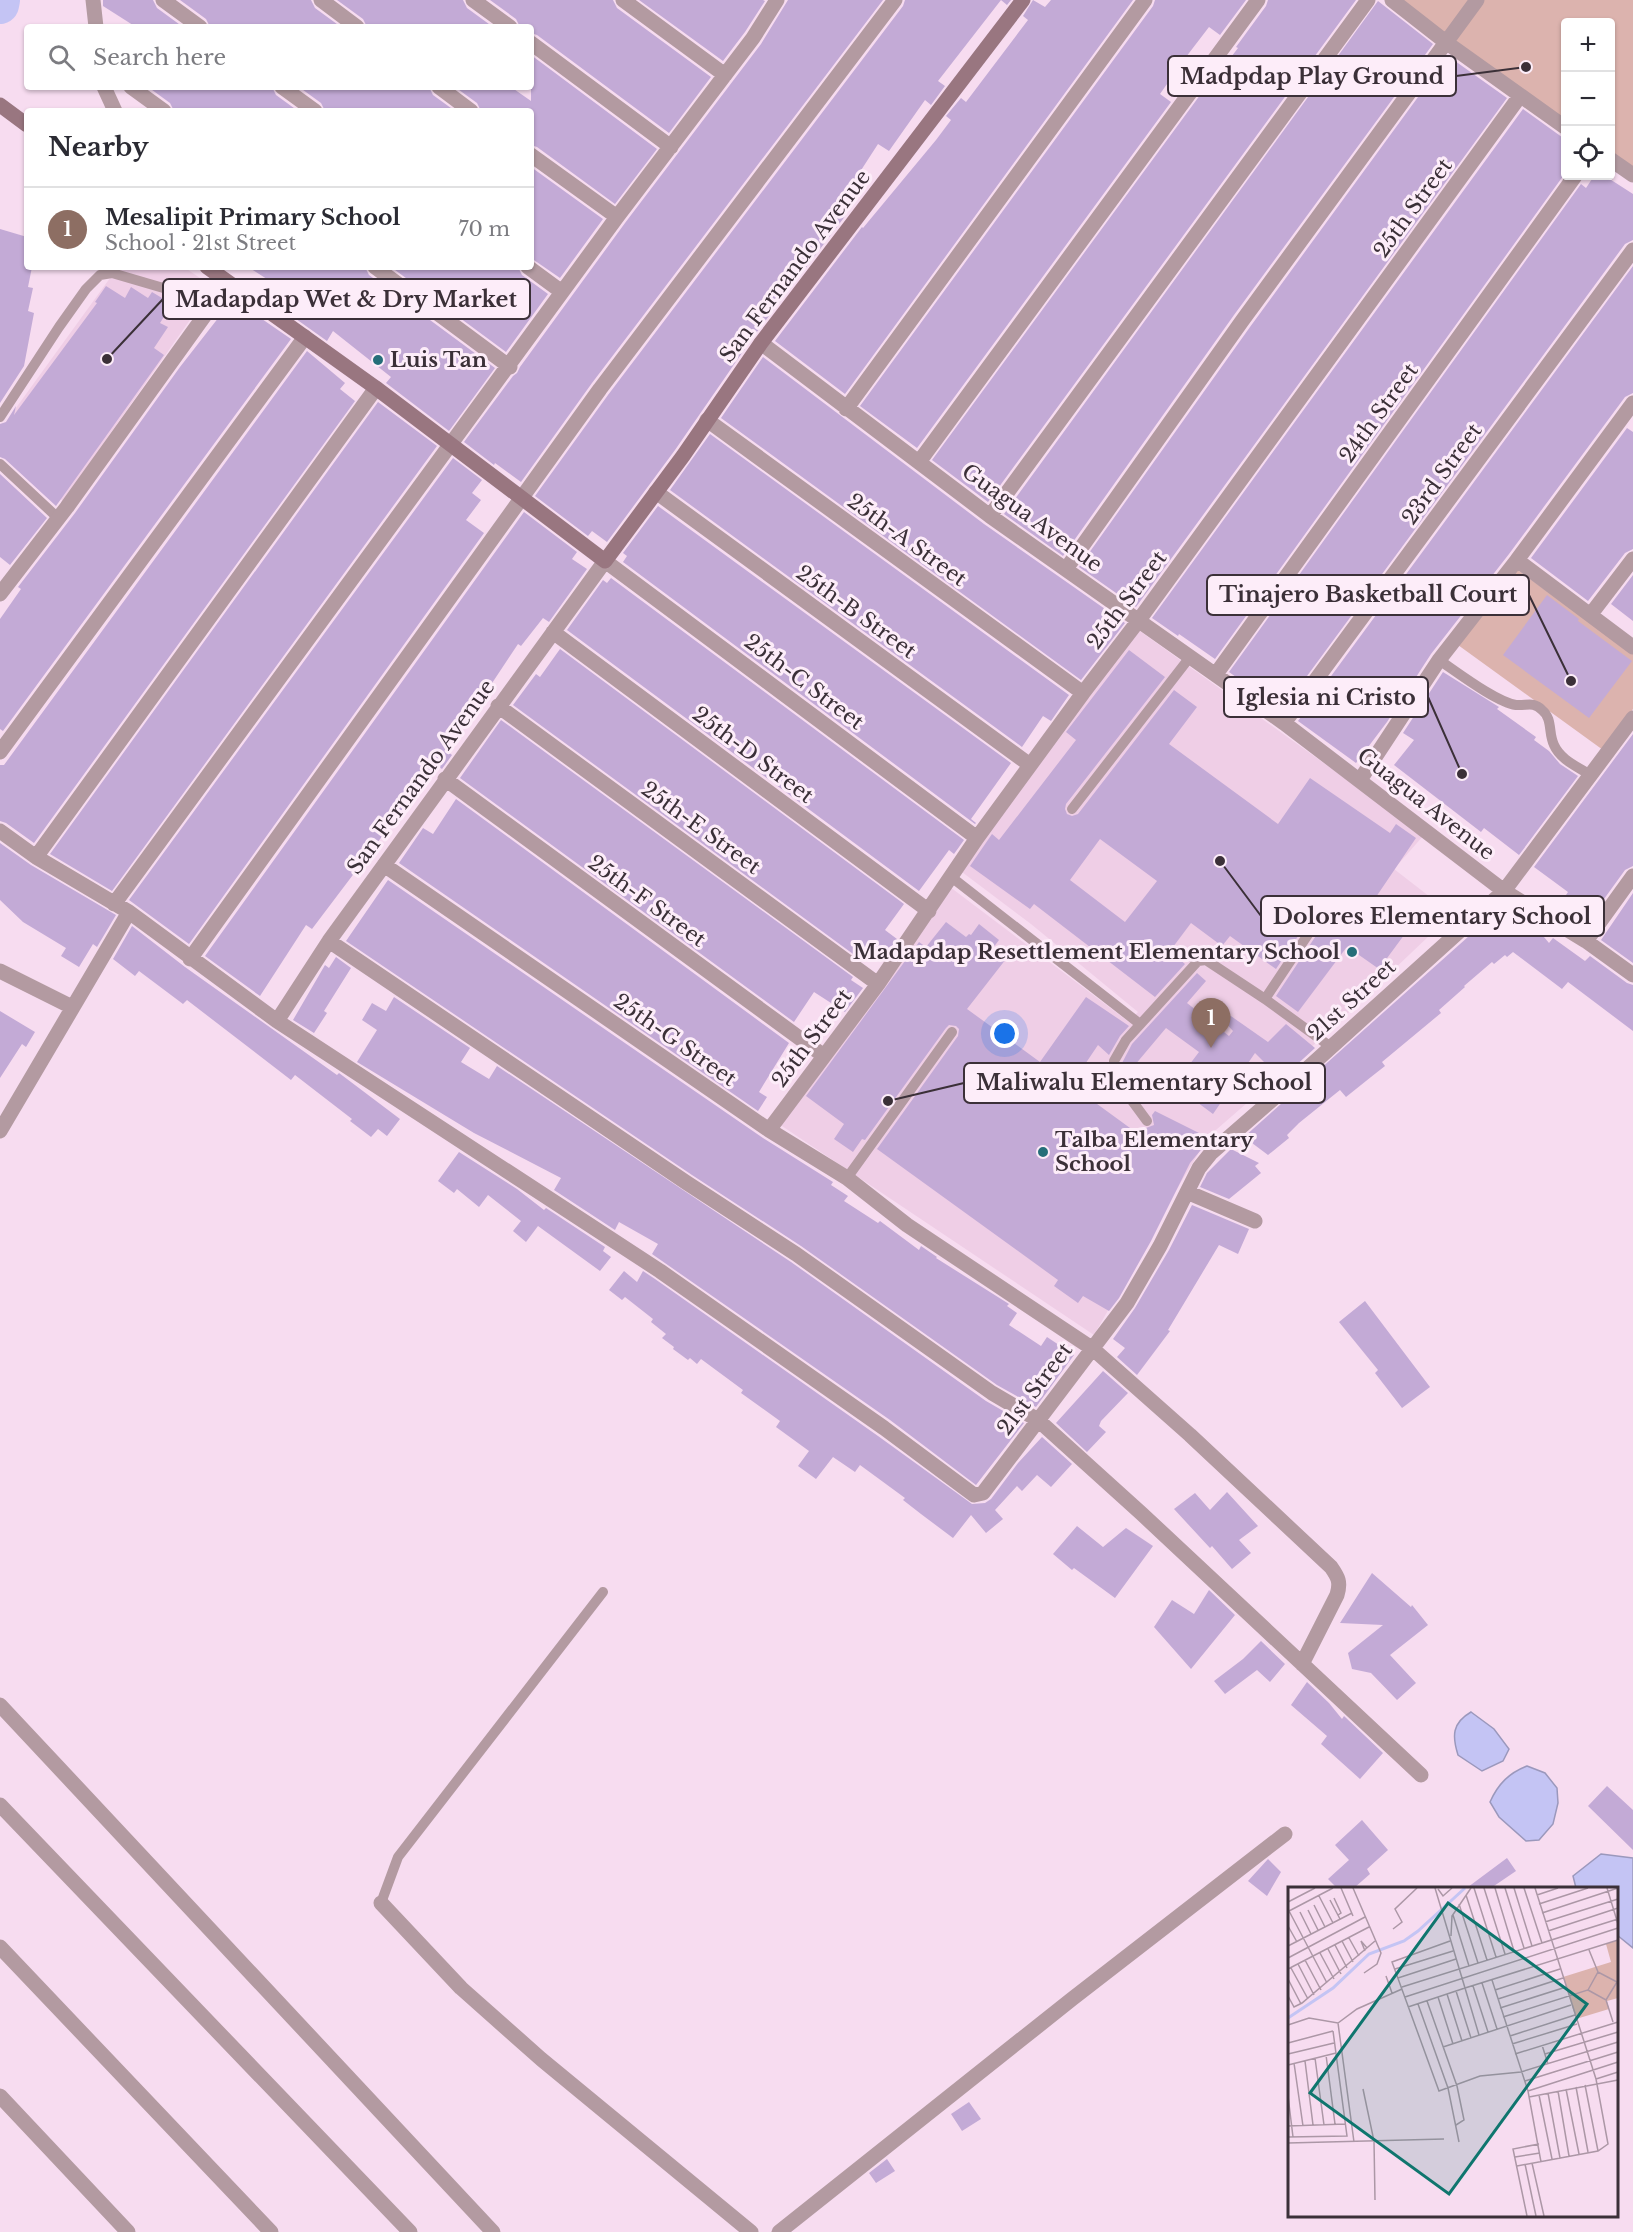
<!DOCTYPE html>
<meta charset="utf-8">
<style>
:root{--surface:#fff;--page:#f2f2f3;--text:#2b2b33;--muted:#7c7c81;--line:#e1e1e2;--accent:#256e79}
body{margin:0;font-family:"Libre Baskerville",serif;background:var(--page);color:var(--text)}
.controls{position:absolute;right:18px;top:18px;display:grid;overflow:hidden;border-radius:6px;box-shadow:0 2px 4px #0004}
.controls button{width:54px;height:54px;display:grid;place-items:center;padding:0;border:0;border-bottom:2px solid var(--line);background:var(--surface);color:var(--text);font:30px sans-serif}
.you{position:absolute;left:1005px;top:1034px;width:21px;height:21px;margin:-15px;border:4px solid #fff;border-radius:50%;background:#1a73e8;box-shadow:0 0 0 9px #1a73e833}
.badge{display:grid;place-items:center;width:39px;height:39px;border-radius:50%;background:var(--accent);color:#fff;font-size:20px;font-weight:700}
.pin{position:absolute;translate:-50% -50px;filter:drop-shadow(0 2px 3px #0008)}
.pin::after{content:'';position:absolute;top:32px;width:21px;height:18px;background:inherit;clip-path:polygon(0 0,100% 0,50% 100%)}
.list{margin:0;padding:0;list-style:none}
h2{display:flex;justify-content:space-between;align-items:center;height:78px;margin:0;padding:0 24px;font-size:26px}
h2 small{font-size:20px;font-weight:400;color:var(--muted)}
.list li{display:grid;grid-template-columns:39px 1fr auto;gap:18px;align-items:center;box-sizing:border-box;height:84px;padding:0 24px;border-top:2px solid var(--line)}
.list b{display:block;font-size:22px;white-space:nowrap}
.list p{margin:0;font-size:20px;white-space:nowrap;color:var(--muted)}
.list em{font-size:20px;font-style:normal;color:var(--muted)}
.icon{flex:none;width:33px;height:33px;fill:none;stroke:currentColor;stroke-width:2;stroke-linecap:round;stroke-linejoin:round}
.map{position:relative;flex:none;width:1633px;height:2232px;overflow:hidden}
.search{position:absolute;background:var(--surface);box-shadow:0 2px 4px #0004;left:24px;top:24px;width:510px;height:66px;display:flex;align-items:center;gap:15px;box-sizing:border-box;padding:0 21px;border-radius:6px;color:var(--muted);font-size:22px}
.panel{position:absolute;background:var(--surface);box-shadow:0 2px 4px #0004;left:24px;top:108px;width:510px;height:162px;border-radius:6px}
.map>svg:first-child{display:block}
</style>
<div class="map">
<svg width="1633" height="2232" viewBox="0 0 1633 2232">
<rect width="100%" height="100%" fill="#f7dcf0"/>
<!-- built -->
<path fill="#efcee6" d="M118 267H184L213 287 63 501 0 451V430Z
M1137 629 1424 835 1394 869 1452 914 1325 1035 1209 1136 1181 1182 1094 1335 779 1124 950 887 1129 1022 1138 1012 1031 924 958 869Z"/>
<!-- green -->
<path fill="#dcb3ae" d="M1395 0H1633V175L1611 161 1610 22H1566L1565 127Z
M1515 568 1633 654V709L1603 750 1458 645Z"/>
<!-- water -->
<path fill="#c4c4f4" stroke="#9b98bc" stroke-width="1.5" d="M1471 1712 1494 1729 1509 1749 1503 1761 1482 1771 1458 1755C1452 1736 1452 1723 1471 1712Z
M1527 1766 1545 1773 1557 1788 1558 1803 1553 1824 1539 1840 1526 1841 1499 1817 1490 1802C1498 1784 1509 1773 1527 1766Z
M1601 1854 1633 1858V1948L1617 1935 1616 1888H1576L1573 1876Z"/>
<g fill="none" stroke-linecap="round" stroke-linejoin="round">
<!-- river -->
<path stroke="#c4c4f4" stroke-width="38" d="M0 5 1 0"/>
</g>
<!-- building -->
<path fill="#c3aad6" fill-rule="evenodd" d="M103 0H153L157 8 183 27H136L103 6Z
M180 0H311L315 8 341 27H210L206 19Z
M337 0H463L467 8 493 27H367L363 19Z
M490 0H613L617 8 711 77 669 133 537 35 531 33V27H520L516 19Z
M639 0H763L765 1 745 32 723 61Z
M788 0H883L592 383 521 482 495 463 494 465 464 442 513 376 517 373 520 367 625 223 761 44Z
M905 0H1011L1007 5 1001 0 938 81 945 86 931 105 925 100 889 151 878 144 856 178 865 185 845 214 846 215 753 337 675 450 607 542 592 531 588 536 535 496 608 395 903 6Z
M1033 0 1045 7 1051 0H1133L845 394 775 341 862 227 863 228 936 140 951 120 946 116 961 98 966 102 1028 20 1023 16Z
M1155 0H1246L1220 35 1209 27 1186 57 1160 94 1171 102 917 448 860 406 1153 6Z
M1268 0H1356L988 502 932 460 1217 72 1219 73 1238 48 1236 47 1266 6Z
M1378 1 1433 44 1234 315 1063 556 1004 514Z
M531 55 657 149 615 204 537 147 531 145V111H481L477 103 455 87H511L531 101Z
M1448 56 1507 98 1136 607 1079 567 1250 327Z
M148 87H272L276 95 298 111H174L170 103Z
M299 87H429L433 95 455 111H325L321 103Z
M1523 109 1566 140V172L1215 659 1179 634 1178 636 1152 618Z
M531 167 603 219 560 278 531 258Z
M1594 176H1605L1633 194V240L1625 244 1282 710 1229 672 1581 184 1586 188Z
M0 229 27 237V267H32L28 287 33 288 28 311 34 313 24 366 0 403Z
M1633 266V393L1625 397 1509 554 1431 654 1387 722 1356 763 1298 721Z
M248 267H365L369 275 495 368 449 431 386 383 391 377 333 331 327 341 275 304 284 290Z
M391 267H518L522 275 548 294 506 352Z
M106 286 125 298 131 287 148 298 152 292 172 304 160 323 168 327 154 348 164 355 56 506 5 459 0 457V424L6 422 16 406 14 415 97 303 95 302Z
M233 299 291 339 3 731 0 729V619L21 589 18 587 75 513 180 367Z
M307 351 345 383 340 389 355 401 34 843 6 823 0 821V765H4Z
M763 357 984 524 1125 623 1081 680 721 418Z
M378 402 437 446 112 891 50 854Z
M1627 428 1633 432V549L1625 553 1588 601 1531 558Z
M710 434 1069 695 1051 721 1043 716 1022 747 670 490Z
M453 458 482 480 472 493 481 500 466 520 484 533 189 944 129 900Z
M0 474 47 518 10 565 0 557Z
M658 506 1011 763 971 819 976 823 975 824 623 562 627 556 623 553Z
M524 512 577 552 572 559 587 569 549 622 543 618 521 646 518 644 447 751 452 755 442 769 436 765 312 929 306 925 260 996 205 956Z
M1633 575V621L1611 604Z
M611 578 964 840 954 854 949 850 919 891 567 630 603 580 607 583Z
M1547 595 1579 619 1578 621 1632 661 1589 718 1503 655Z
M560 649 904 904 885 930 897 939 885 956 874 949 864 962 513 705 536 674 540 677Z
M1129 650 1165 677 1066 804 1065 809 1067 814 1072 816 1078 814 1174 690 1197 707 1169 744 1278 824 1310 778 1390 833 1396 824 1416 838 1376 897 1382 902 1380 905 1410 927 1379 969 1349 948 1348 949 1346 948 1298 1012 1276 996 1335 907V899L1329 896 1323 899 1276 969 1230 936 1222 946 1191 923 1170 951 1185 964 1155 997 1034 904 1030 909 970 866 992 834 999 840 1076 740 1066 732ZM1100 839 1157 881 1125 922 1070 880Z
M1443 672 1499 707 1497 709 1536 737 1534 740 1549 751 1560 764 1578 776 1519 855 1484 828 1481 832 1394 765 1414 740 1403 733Z
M501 720 853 977 851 980 863 988 845 1012 814 992 794 1022 460 778Z
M1633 734V866L1625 870 1591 917 1564 898 1568 892 1534 867Z
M456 799 789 1043 759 1092 767 1097 758 1111 399 863 423 828 433 834Z
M0 843 31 865 116 915 97 947 93 944 79 967 61 956 66 948 23 922 0 900Z
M388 880 763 1138 833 1182 831 1185 848 1196 844 1201 878 1223 880 1221 919 1250 921 1246 937 1257 936 1258 1009 1304 1007 1306 1017 1313 1009 1325 1041 1346 1047 1337 1074 1355 1036 1407 997 1385 801 1246 692 1175 346 941Z
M1633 893V963L1601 940Z
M1506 908 1521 926 1529 919 1549 943 1553 938 1585 961 1590 956 1627 983 1633 985V1031L1568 982 1562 989 1513 952 1507 957 1505 955 1494 964 1492 962 1464 986 1465 987 1439 1010 1441 1013 1382 1062 1385 1066 1371 1077 1346 1097 1340 1090 1299 1123 1287 1135 1289 1138 1268 1155 1244 1137 1497 911 1499 914Z
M946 922 966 937 969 934 971 935 979 924 999 940 993 948 1006 959 967 1009 1040 1062 1086 997 1129 1026 1120 1036 1109 1055 1098 1045 1071 1085 1141 1136 1146 1128 1154 1125 1152 1115 1155 1111 1199 1133 1195 1140 1205 1145 1190 1163 1151 1241 1119 1298 1109 1311 1083 1296 1078 1303 1054 1286 1058 1280 877 1149 958 1036 959 1029 956 1026 949 1025 946 1028 865 1140 862 1139 853 1152 834 1139 844 1124 806 1096 919 942 926 947Z
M132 926 185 967 337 1075 339 1073 343 1076 400 1119 387 1136 378 1129 371 1137 350 1121 352 1119 317 1092 295 1075 291 1080 187 1000 183 1004 139 971 135 976 113 959Z
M336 957 351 968 324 1011 327 1013 314 1033 293 1020 325 965 329 968Z
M1197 973 1206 981 1187 1003 1229 1036 1233 1031 1223 1020 1228 1014 1268 1042 1286 1024 1315 1048 1281 1079 1255 1053 1213 1114 1174 1085 1199 1052 1166 1028 1129 1072 1122 1066V1063L1132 1044Z
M394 997 470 1048 461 1062 489 1079 497 1066 791 1262 986 1401 1024 1423 976 1485 890 1420 652 1254 658 1244 619 1222 615 1230 554 1190 561 1178 474 1133 357 1062 377 1030 362 1020 372 1003 386 1011Z
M0 1011 35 1032 26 1047 22 1044 0 1078Z
M1231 1149 1259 1163 1255 1166 1261 1173 1229 1199 1200 1187 1207 1173Z
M459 1152 517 1189 544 1210 546 1208 605 1247 603 1251 611 1257 600 1271 538 1226 526 1242 513 1231 521 1221 488 1195 479 1207 457 1189 454 1193 438 1181Z
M1192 1205 1249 1229 1238 1254 1219 1245 1168 1330 1170 1331 1137 1375 1117 1357 1125 1348 1113 1339 1135 1308 1169 1250Z
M624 1271 637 1282 643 1271 655 1279 878 1436 972 1504 985 1503 991 1499 1018 1463 1042 1437 1072 1464 1051 1487 1037 1475 1022 1491 1017 1486 995 1510 1003 1519 986 1533 971 1515 953 1538 921 1514 903 1500 905 1498 860 1465 855 1472 833 1457 816 1479 798 1466 809 1451 776 1427 780 1421 741 1393 743 1390 701 1359 697 1364 690 1358 688 1360 673 1349 674 1347 662 1338 666 1334 651 1322 653 1319 625 1297 622 1300 609 1290Z
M1365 1301 1430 1387 1402 1408 1375 1373 1378 1370 1339 1322Z
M1103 1371 1128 1393 1101 1421 1099 1426 1106 1432 1087 1452 1056 1423Z
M1227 1492 1258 1526 1239 1540 1251 1553 1232 1569 1212 1546 1210 1548 1174 1509 1195 1493 1210 1510Z
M1077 1526 1103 1547 1126 1528 1153 1546 1115 1598 1074 1568 1072 1570 1053 1554Z
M1372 1573 1411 1607 1412 1605 1428 1625 1390 1655 1416 1683 1397 1700 1371 1673 1352 1669 1348 1653 1383 1625 1340 1623Z
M1209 1590 1235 1615 1191 1669 1154 1627 1172 1600 1194 1614Z
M1261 1641 1285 1664 1270 1682 1257 1670 1225 1694 1214 1681 1243 1659Z
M1307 1682 1329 1703 1342 1719 1344 1716 1383 1753 1360 1779 1321 1744 1327 1736 1291 1705Z
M1607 1786 1633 1810V1850L1588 1806Z
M1362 1820 1388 1850 1367 1869 1370 1874 1354 1888H1337L1328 1879 1349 1860 1335 1845Z
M1507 1858 1516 1871 1491 1888H1469L1468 1887Z
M1268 1859 1281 1872 1267 1896 1248 1881Z
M969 2102 981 2119 962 2131 951 2114Z
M887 2159 895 2171 876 2183 869 2173Z"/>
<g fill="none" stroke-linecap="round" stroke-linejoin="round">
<!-- service -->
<path stroke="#b39aa1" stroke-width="10" d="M0 417 59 327 86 289 100 275 112 273 177 292 201 293 215 301
M0 464 58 518
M1439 660C1457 672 1496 702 1516 705 1527 706 1533 701 1542 710 1553 719 1548 733 1554 745 1560 759 1576 766 1589 774
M1072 809 1190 657
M950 876 1140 1024
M1265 999 1329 903
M1147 1121 1116 1079 1114 1061 1126 1040 1198 961 1206 960 1265 999 1331 1047
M847 1178 952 1032
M381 1903 398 1857 603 1592"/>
<!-- minor -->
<path stroke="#b39aa1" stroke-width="15" d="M93 0 96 27
M163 0 200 27
M321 0 357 27
M473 0 510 27
M623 0 725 75
M1392 0 1447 43 1566 128
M531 43 671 147
M104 87 115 111
M131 87 164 111
M282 87 315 111
M439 87 471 111
M531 155 617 217
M1610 159 1633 175
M375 267 510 367
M528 267 562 292
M761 343 990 516 1284 723 1504 891 1586 941 1633 975
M846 409 1145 0
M707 420 1083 693
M919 462 1258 0
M656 492 1030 765
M990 516 1368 0
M1517 560 1633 647
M1066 569 1242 321 1477 0
M0 594 67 507 228 283
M1591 614 1633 559
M553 632 929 911
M1216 674 1575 176
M498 706 878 984
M1284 723 1633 250
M0 752 305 337
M445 779 824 1056
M1360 780 1439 660 1517 560 1633 403
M0 831 36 857 129 912 277 1021 660 1271 884 1428 974 1495 983 1493 1127 1303 1160 1246 1199 1168 1211 1153 1298 1077 1504 891 1633 718
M36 857 376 388
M384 865 769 1130 847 1178 907 1225 1093 1349 1190 1435 1331 1567C1338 1577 1341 1582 1337 1595L1302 1664
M114 904 617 217 753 38 777 0
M329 941 687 1183 796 1254 992 1393 1038 1420 1142 1514 1421 1775
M1586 941 1633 876
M190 959 600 389 895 0
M0 971 72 1007
M277 1021 329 941 605 561 977 838
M769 1130 878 984 977 838 1083 693 1139 620 1520 96
M0 1131 129 912
M1187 1192 1255 1221
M0 1705 493 2232
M0 1805 410 2232
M381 1903 461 1988 541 2059 751 2232
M0 1947 271 2232
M0 2096 128 2232
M779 2232 1072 1999 1285 1834"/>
<!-- secondary -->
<path stroke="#997680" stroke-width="15" d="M0 105 27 125
M207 267 376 388 605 561 683 456 761 343 1023 0"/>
</g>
<!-- markers -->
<g fill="#256e79" stroke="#fdedf9" stroke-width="2">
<circle cx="378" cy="360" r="6"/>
<circle cx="1352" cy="952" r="6"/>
<circle cx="1043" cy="1152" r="6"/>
</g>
<g text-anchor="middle" stroke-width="6" stroke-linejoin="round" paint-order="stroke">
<!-- street labels -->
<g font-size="21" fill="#3b3038" stroke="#fdedf9">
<text transform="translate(1413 208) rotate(-54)" y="7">25th Street</text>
<text transform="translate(795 266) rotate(-53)" y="7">San Fernando Avenue</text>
<text transform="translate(1379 413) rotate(-54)" y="7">24th Street</text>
<text transform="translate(1442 474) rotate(-54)" y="7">23rd Street</text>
<text transform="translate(1032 518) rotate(36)" y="7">Guagua Avenue</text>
<text transform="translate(907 540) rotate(36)" y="7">25th-A Street</text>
<text transform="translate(1127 600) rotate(-53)" y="7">25th Street</text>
<text transform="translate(856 612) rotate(36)" y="7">25th-B Street</text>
<text transform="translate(804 682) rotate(37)" y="7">25th-C Street</text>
<text transform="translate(753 755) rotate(37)" y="7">25th-D Street</text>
<text transform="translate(421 777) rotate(-54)" y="7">San Fernando Avenue</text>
<text transform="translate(1426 804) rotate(38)" y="7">Guagua Avenue</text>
<text transform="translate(701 828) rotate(36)" y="7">25th-E Street</text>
<text transform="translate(647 901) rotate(36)" y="7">25th-F Street</text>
<text transform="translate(1352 1000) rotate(-42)" y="7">21st Street</text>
<text transform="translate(812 1038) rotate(-53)" y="7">25th Street</text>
<text transform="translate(675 1040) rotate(35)" y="7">25th-G Street</text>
<text transform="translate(1035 1389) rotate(-53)" y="7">21st Street</text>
</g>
<!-- poi labels -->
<g font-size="21" font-weight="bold" fill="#3b3038" stroke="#fdedf9" text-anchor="start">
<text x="390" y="367">Luis Tan</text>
<text x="1340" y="959" text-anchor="end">Madapdap Resettlement Elementary School</text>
<text x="1055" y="1147">Talba Elementary<tspan x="1055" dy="24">School</tspan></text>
</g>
</g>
<!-- overview -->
<g transform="translate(1288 1887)">
<rect width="330" height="330" fill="#f7dcf0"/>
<path d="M330 53V111L319 114 321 122 288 132 275 90 323 75 318 57Z" fill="#dcb3ae"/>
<path fill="none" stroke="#c4c4f4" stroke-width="3" d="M0 131 45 101 81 67 116 54 130 44 177 1"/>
<path fill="none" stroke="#ac97a6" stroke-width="1.5" d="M53 1 65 29M65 1 93 66 89 77 76 86M147 1 177 101 330 53M186 1 208 70M196 1 217 67M207 1 226 64M217 1 236 61M226 1 244 59M236 1 254 56M319 1 330 37M150 2 155 9 164 1M178 8 199 73M249 8 270 1M31 9 45 36M46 11 53 26 50 28M42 13 52 32M0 15 27 1M171 17 190 76M251 17 300 1M26 18 37 40M0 22 39 96M20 23 30 43M1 24 45 1M12 25 23 47M254 26 330 1M165 28 181 79M257 35 330 12M0 39 9 55M105 42 114 35 107 22 129 1M260 44 330 21M163 49 164 29 183 1M61 51 71 69M54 54 65 75M162 54 104 75 151 204 192 189 233 185 330 155M47 58 59 81M0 59 64 26M40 62 53 87M301 63 310 85M77 64 73 54 79 61M32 66 46 92M0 71 77 30M17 73 33 103M10 77 26 108M3 81 20 112M0 82 81 40M107 82 165 64M98 89 104 106M110 91 168 72M0 92 13 117M204 93 240 204 253 275M194 96 209 142M185 99 200 145M114 100 330 32M207 103 272 82M300 103 318 113 329 95M168 104 183 151M159 107 174 154M0 109 6 120 14 116 87 54M117 110 330 41M150 110 165 157M210 112 275 91M318 113 325 135M139 114 169 199 176 233 168 238M130 117 160 201 171 255M120 120 177 101 191 148M212 121 278 100M215 130 300 103 310 85 329 95M50 136 66 255M0 138 21 131 50 136 69 122 114 102M222 149 287 128M0 156 45 144M224 157 289 137M254 158 260 177M155 160 283 118M0 167 46 156M227 167 330 135M257 167 330 145M38 168 47 237M27 171 36 238M17 174 25 238M6 176 15 239M0 178 48 166M308 192 330 185M237 194 330 165M297 198 310 264M288 200 300 265M75 202 86 254 87 313M278 202 291 267M240 204 330 175M270 204 281 269M260 206 272 271M251 208 264 272M0 209 5 250M241 210 330 193M0 239 57 237M0 250 59 249 45 144M0 256 156 252M227 270 252 266M244 276 256 329M237 277 248 329M229 279 310 264 320 257 308 192 247 1M239 329 225 262 251 257"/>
<path fill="#0f766e" fill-opacity="0.15" stroke="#0f766e" stroke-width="3" d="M160 16 299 117 161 307 22 206Z"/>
<rect width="330" height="330" fill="none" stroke="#3b3038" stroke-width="3"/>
</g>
<!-- callouts -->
<path fill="none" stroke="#3b3038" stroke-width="2" d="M1526 67L1456 76M107 359L163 299M1571 681L1529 595M1462 774L1428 697M1220 861L1261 916M888 1101L964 1083"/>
<g fill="#3b3038" stroke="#fdedf9" stroke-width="2">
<circle cx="1526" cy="67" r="6"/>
<circle cx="107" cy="359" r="6"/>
<circle cx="1571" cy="681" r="6"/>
<circle cx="1462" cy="774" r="6"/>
<circle cx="1220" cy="861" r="6"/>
<circle cx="888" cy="1101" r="6"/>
</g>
<g fill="#fdedf9" stroke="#3b3038" stroke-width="2">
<rect x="1168" y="56" width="288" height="40" rx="6"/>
<rect x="163" y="279" width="367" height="40" rx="6"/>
<rect x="1207" y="575" width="322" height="40" rx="6"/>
<rect x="1224" y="677" width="204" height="40" rx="6"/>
<rect x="1261" y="896" width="343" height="40" rx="6"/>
<rect x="964" y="1063" width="361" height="40" rx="6"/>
</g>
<g font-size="22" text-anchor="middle" font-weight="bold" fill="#3b3038">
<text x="1312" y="84">Madpdap Play Ground</text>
<text x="346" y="307">Madapdap Wet &amp; Dry Market</text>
<text x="1368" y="602">Tinajero Basketball Court</text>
<text x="1326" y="705">Iglesia ni Cristo</text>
<text x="1432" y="924">Dolores Elementary School</text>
<text x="1144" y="1090">Maliwalu Elementary School</text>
</g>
</svg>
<div class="controls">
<button>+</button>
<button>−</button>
<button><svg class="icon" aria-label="locate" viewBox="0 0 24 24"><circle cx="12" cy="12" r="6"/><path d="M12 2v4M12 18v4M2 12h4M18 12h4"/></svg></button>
</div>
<div class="you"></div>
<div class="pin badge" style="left:1211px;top:1048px;background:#8d6e63">1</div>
<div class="search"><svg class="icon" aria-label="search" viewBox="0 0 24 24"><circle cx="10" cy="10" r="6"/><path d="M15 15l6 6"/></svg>Search here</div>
<section class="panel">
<h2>Nearby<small></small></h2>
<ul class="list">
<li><span class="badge" style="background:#8d6e63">1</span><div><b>Mesalipit Primary School</b><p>School · 21st Street</p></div><em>70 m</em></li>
</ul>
</section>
</div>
